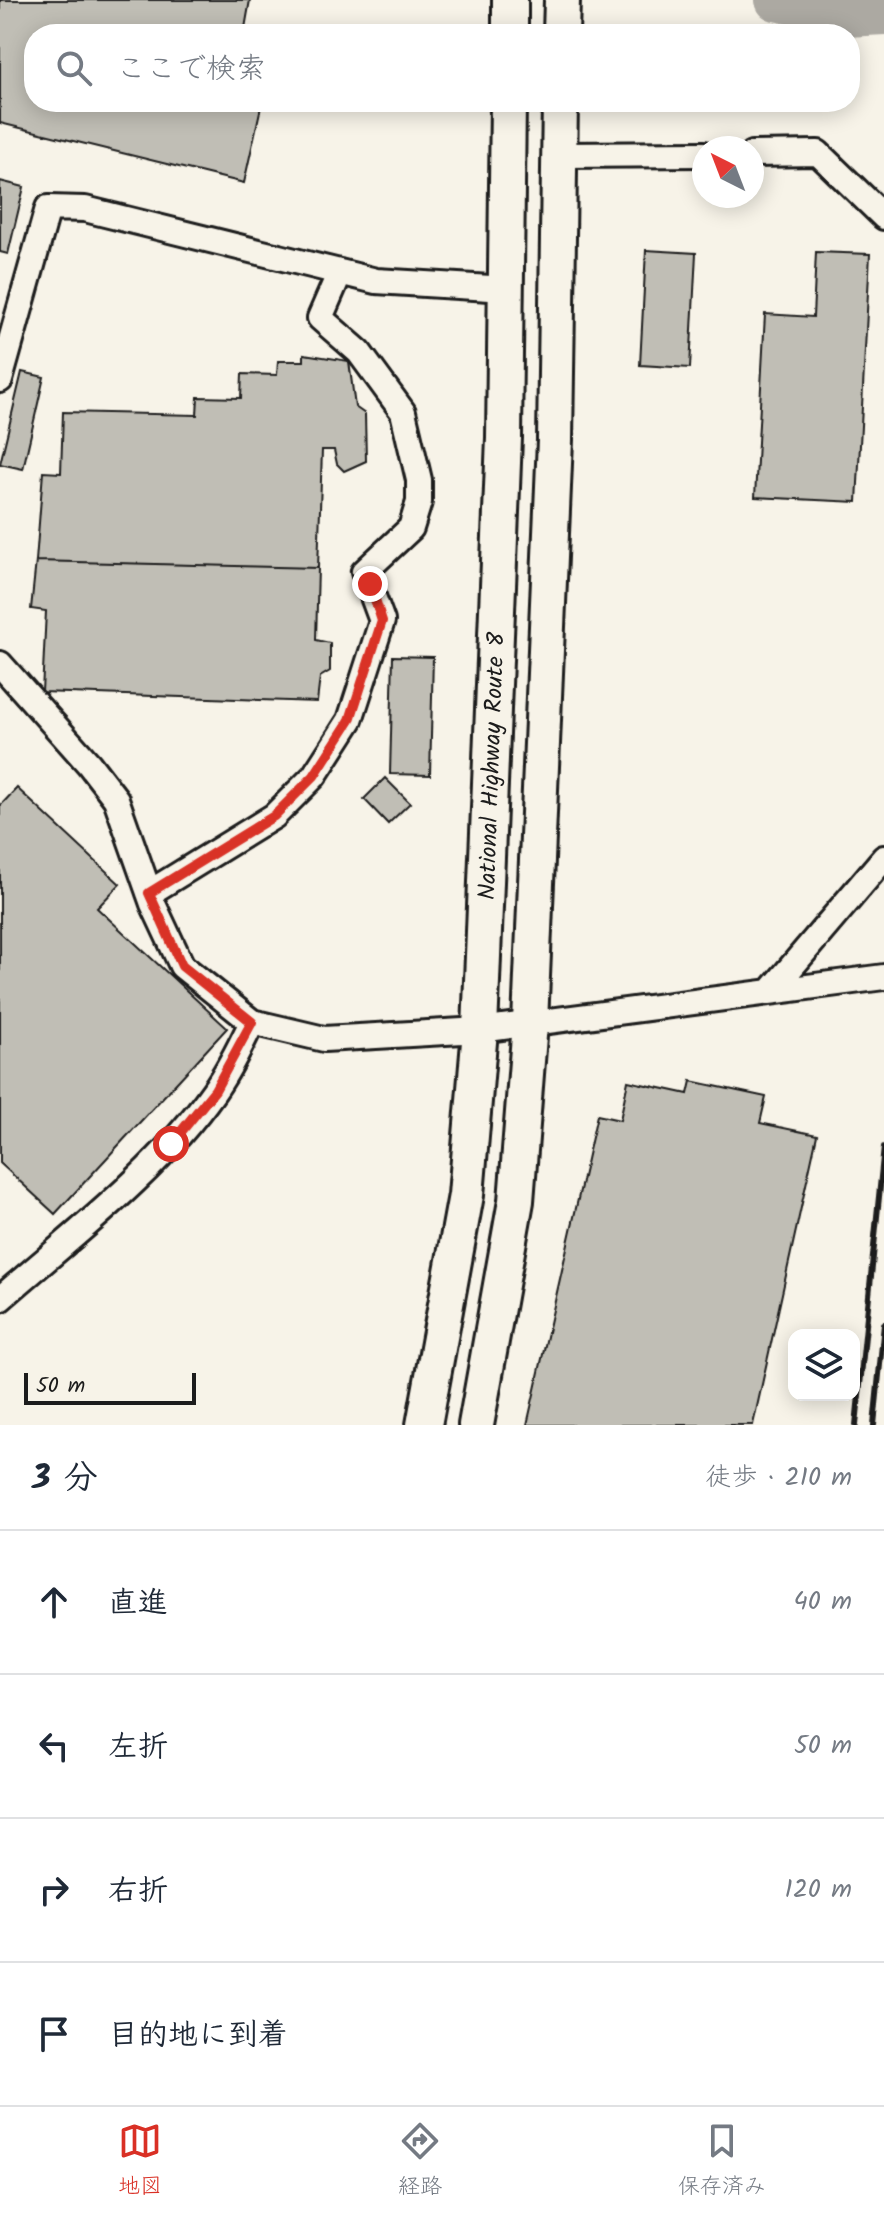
<!DOCTYPE html>
<html lang="ja">
<meta charset="utf-8">
<style>
:root{--surface:#fff;--page:#f6f6f7;--text:#1f2937;--muted:#747a83;--line:#e0e1e3;--accent:#d93025}
body{margin:0;font-family:Kalam,"Klee One",sans-serif;background:var(--page);color:var(--text)}
.controls{position:absolute;right:24px;bottom:24px;display:grid;overflow:hidden;border-radius:16px;box-shadow:0 4px 20px #0003}
.controls button{width:72px;height:72px;display:grid;place-items:center;padding:0;border:0;border-bottom:2px solid var(--line);background:var(--surface);color:var(--text);font:40px sans-serif}
.compass{position:absolute;left:692px;top:136px;width:72px;height:72px;border-radius:50%;background:var(--surface);box-shadow:0 4px 20px #0003;rotate:318deg}
.scale{position:absolute;left:24px;bottom:20px;width:172px;box-sizing:border-box;padding-left:8px;border:4px solid #1c1c1c;border-top:0;font-size:22px;line-height:28px;white-space:nowrap;color:#1c1c1c;-webkit-text-stroke:6px #f7f3e8;paint-order:stroke}
.stop{position:absolute;width:24px;height:24px;margin:-18px;border:6px solid #d93025;border-radius:50%;background:#fff}
.stop.end{background:#d93025;border-color:#fff;box-shadow:0 2px 8px #0008}
.list{margin:0;padding:0;list-style:none}
h2{display:flex;justify-content:space-between;align-items:center;height:104px;margin:0;padding:0 32px;font-size:34px}
h2 small{font-size:26px;font-weight:400;color:var(--muted)}
.list li{display:grid;grid-template-columns:52px 1fr auto;gap:24px;align-items:center;box-sizing:border-box;height:144px;padding:0 32px;border-top:2px solid var(--line)}
.list b{display:block;font-size:30px;white-space:nowrap}
.list em{font-size:26px;font-style:normal;color:var(--muted)}
.icon{flex:none;width:44px;height:44px;fill:none;stroke:currentColor;stroke-width:2;stroke-linecap:round;stroke-linejoin:round}
.map{position:relative;flex:none;width:884px;height:1425px;overflow:hidden}
.search{position:absolute;background:var(--surface);box-shadow:0 4px 20px #0003;left:24px;right:24px;top:24px;height:88px;display:flex;align-items:center;gap:20px;box-sizing:border-box;padding:0 28px;border-radius:32px;color:var(--muted);font-size:30px}
.sheet{height:680px;background:var(--surface)}
nav{display:flex;justify-content:space-around;align-items:center;box-sizing:border-box;height:112px;border-top:2px solid var(--line);background:var(--surface);font-size:22px;color:var(--muted)}
nav a{display:grid;justify-items:center;gap:4px}
nav .on{color:var(--accent)}
.map>svg:first-child{display:block}
</style>
<div class="map">
<svg width="884" height="1425" viewBox="0 0 884 1425">
<rect width="100%" height="100%" fill="#f7f3e8"/>
<filter id="ink" filterUnits="userSpaceOnUse"><feTurbulence type="fractalNoise" baseFrequency=".0125" numOctaves="2"/><feDisplacementMap in="SourceGraphic" scale="16" xChannelSelector="R" yChannelSelector="G"/><feConvolveMatrix kernelMatrix="1 2 1 2 8 2 1 2 1" color-interpolation-filters="sRGB"/></filter>
<g filter="url(#ink)">
<g fill="none" stroke-linecap="round" stroke-linejoin="round">
<!-- river -->
<path stroke="#aca9a2" stroke-width="42" d="M776 0 846 16 884 14"/>
</g>
<!-- building -->
<path fill="#c0beb5" stroke="#1c1c1c" stroke-width="2" d="M0 0H250L244 34H34V102H262L244 183 0 123Z
M0 181 24 187 8 254 0 252Z
M646 250 696 253 690 368 640 365Z
M816 252 870 254 857 502 755 497 765 314 813 317Z
M304 354 349 361 355 407 365 414 366 461 344 471 337 464 334 450H322L318 568 36 561 43 472 61 473 63 412 197 415 198 397 241 398 242 374 277 375 278 361H304Z
M22 372 44 377 23 469 0 464Z
M36 561 318 568 316 640 330 643V671L320 677 317 702 42 692 46 611 31 609Z
M393 656 433 657 430 775 390 774Z
M385 778 410 803 388 824 364 799Z
M17 788 120 884 97 908 227 1028 55 1214 0 1163V806Z
M628 1081 688 1094 691 1081 766 1097 760 1123 817 1135 753 1425H527L597 1115 620 1120Z"/>
<g fill="none" stroke-linecap="round" stroke-linejoin="round">
<!-- minor casing -->
<g stroke="#1c1c1c" stroke-width="30">
<path id="minor" d="M752 154 818 153 884 217
M559 155 704 154
M0 380 48 208 85 209 376 281 507 289
M0 664 89 764 116 799 153 904 182 966 252 1022 324 1039 480 1030 884 977
M149 893 274 816 314 776 350 720 382 621 364 572 411 528 419 502V480L403 412 359 352 320 318 340 272
M771 991 884 858
M0 1299C74 1234 157 1172 214 1091 229 1070 241 1045 252 1022"/>
</g>
<!-- highway casing -->
<g stroke="#1c1c1c" stroke-width="40">
<path id="highway" d="M510 34V0
M561 34 562 0
M424 1425 466 1195 480 1030 504 438 508 102
M476 1425 516 1201 530 1023 555 440 560 102"/>
</g>
<!-- minor -->
<use href="#minor" stroke="#f7f3e8" stroke-width="24"/>
<!-- highway -->
<use href="#highway" stroke="#f7f3e8" stroke-width="34"/>
<!-- rail -->
<path stroke="#1c1c1c" stroke-width="6" d="M856 1425 884 1147
M874 1425 884 1324"/>
</g>
</g>
<g fill="none" stroke-linecap="round" stroke-linejoin="round" filter="url(#ink)">
<!-- route -->
<path stroke="#d93025" stroke-width="10" d="M171 1144 215 1090 252 1022 182 966 149 893 274 816 314 776 350 720 382 621 370 584"/>
</g>
<g text-anchor="middle" stroke-width="6" stroke-linejoin="round" paint-order="stroke">
<!-- street labels -->
<g font-size="24" fill="#1c1c1c" stroke="#f7f3e8">
<text transform="translate(491 766) rotate(-88)" y="8">National Highway Route 8</text>
</g>
</g>
</svg>
<div class="controls">
<button><svg class="icon" aria-label="layers" viewBox="0 0 24 24"><path d="M12 4l9 5-9 5-9-5zM3 14l9 5 9-5"/></svg></button>
</div>
<svg class="compass" viewBox="-18 -18 36 36"><path d="M0-13l5 13h-10z" fill="#e53935"/><path d="M0 13l5-13h-10z" fill="#747a83"/></svg>
<div class="scale">50 m</div>
<div class="stop" style="left:171px;top:1144px"></div>
<div class="stop end" style="left:370px;top:584px"></div>
<div class="search"><svg class="icon" aria-label="search" viewBox="0 0 24 24"><circle cx="10" cy="10" r="6"/><path d="M15 15l6 6"/></svg>ここで検索</div>
</div>
<section class="sheet">
<h2>3 分<small>徒歩 · 210 m</small></h2>
<ul class="list">
<li><svg class="icon" aria-label="ahead" viewBox="0 0 24 24"><path d="M12 20V5M6 11l6-6 6 6"/></svg><div><b>直進</b></div><em>40 m</em></li>
<li><svg class="icon" aria-label="left" viewBox="0 0 24 24"><path d="M17 20v-9H6M10 6l-5 5 5 5"/></svg><div><b>左折</b></div><em>50 m</em></li>
<li><svg class="icon" aria-label="right" viewBox="0 0 24 24"><path d="M7 20v-9h11M14 6l5 5-5 5"/></svg><div><b>右折</b></div><em>120 m</em></li>
<li><svg class="icon" aria-label="arrive" viewBox="0 0 24 24"><path d="M6 21V4h12l-3 4 3 4H6"/></svg><div><b>目的地に到着</b></div></li>
</ul>
</section>
<nav>
<a class="on"><svg class="icon" aria-label="map" viewBox="0 0 24 24"><path d="M3 6l6-2 6 2 6-2v14l-6 2-6-2-6 2zM9 4v14M15 6v14"/></svg>地図</a>
<a><svg class="icon" aria-label="directions" viewBox="0 0 24 24"><path d="M12 3l9 9-9 9-9-9zM9 14v-3h6M13 9l2 2-2 2"/></svg>経路</a>
<a><svg class="icon" aria-label="saved" viewBox="0 0 24 24"><path d="M7 4h10v16l-5-4-5 4z"/></svg>保存済み</a>
</nav>
